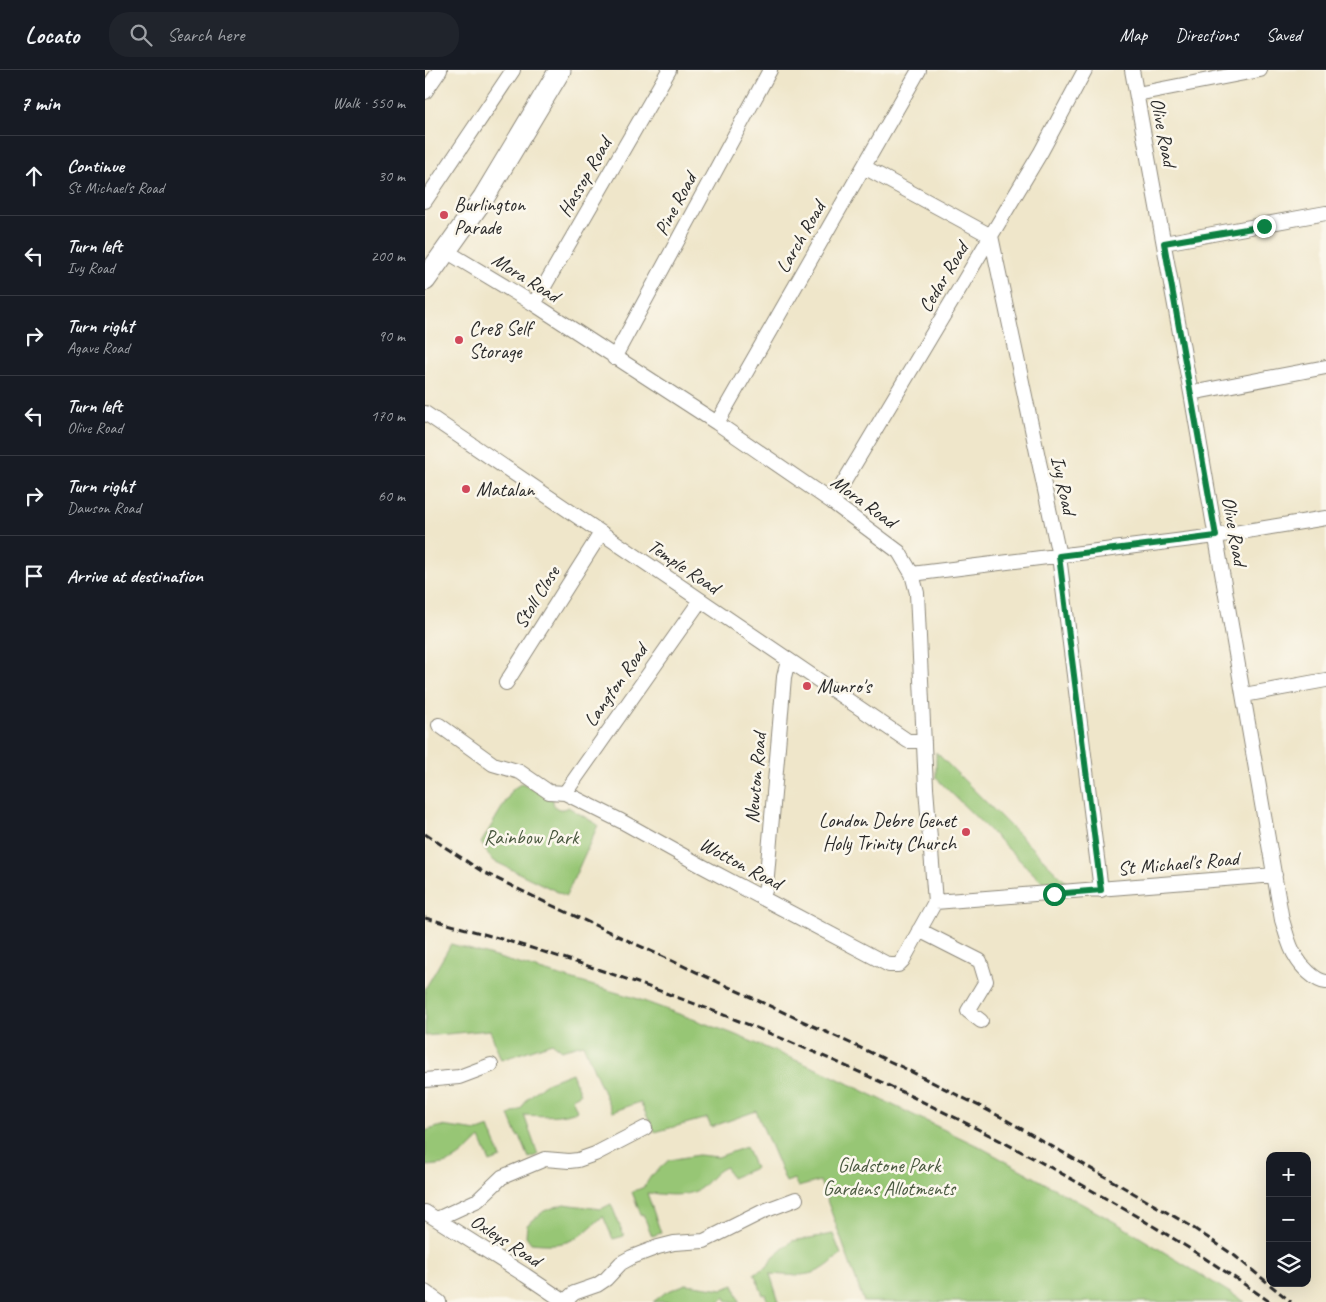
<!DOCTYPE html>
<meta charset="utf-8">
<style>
:root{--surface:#171b24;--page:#20242c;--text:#f1f3f6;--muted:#9ea1a6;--line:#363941}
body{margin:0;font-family:Caveat,sans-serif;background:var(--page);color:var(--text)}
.controls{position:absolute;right:15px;bottom:15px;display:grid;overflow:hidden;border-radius:10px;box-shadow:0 5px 20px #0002}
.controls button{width:45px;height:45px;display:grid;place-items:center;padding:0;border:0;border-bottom:1px solid var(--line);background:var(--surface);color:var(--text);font:25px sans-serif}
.stop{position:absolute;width:15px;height:15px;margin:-11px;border:4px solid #0b8043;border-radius:50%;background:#fff}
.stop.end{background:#0b8043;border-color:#fff;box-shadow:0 1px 5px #0008}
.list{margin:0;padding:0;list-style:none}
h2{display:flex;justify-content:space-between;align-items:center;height:65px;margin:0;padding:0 20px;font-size:21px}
h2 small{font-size:16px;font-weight:400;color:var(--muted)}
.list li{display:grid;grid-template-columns:32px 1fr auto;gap:15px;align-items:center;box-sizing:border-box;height:80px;padding:0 20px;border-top:1px solid var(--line)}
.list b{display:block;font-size:19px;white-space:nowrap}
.list p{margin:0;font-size:16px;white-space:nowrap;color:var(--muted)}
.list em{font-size:16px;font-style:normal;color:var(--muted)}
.icon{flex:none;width:28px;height:28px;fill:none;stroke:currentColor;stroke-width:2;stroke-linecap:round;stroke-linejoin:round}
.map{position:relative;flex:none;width:901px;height:1232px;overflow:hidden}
header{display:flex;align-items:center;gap:30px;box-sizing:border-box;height:70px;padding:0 25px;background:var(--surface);border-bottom:1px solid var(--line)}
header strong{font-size:24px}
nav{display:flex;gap:28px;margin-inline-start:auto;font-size:18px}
.search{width:350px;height:45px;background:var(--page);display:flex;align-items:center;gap:12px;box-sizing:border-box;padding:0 18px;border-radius:20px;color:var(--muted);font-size:19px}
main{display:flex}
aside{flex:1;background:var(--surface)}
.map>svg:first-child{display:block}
</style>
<header>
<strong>Locato</strong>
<div class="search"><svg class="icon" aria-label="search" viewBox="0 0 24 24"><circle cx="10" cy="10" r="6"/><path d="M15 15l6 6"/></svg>Search here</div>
<nav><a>Map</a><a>Directions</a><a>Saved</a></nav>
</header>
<main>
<aside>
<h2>7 min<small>Walk · 550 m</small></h2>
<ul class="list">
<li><svg class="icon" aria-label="ahead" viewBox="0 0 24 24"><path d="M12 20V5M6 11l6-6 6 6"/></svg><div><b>Continue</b><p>St Michael's Road</p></div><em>30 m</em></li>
<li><svg class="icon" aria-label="left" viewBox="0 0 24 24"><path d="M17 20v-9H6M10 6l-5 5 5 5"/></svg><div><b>Turn left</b><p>Ivy Road</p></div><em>200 m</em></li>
<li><svg class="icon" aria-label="right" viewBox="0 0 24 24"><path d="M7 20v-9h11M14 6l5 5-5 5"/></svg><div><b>Turn right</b><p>Agave Road</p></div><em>90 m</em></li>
<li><svg class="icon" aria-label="left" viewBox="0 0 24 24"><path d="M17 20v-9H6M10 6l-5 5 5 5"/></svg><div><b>Turn left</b><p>Olive Road</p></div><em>170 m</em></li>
<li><svg class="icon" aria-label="right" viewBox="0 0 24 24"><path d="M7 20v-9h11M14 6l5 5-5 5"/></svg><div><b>Turn right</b><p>Dawson Road</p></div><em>60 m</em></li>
<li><svg class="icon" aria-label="arrive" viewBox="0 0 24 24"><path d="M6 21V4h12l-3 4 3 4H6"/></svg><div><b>Arrive at destination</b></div></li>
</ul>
</aside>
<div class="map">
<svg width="901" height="1232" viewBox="0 0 901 1232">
<rect width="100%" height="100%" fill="#fbf7ec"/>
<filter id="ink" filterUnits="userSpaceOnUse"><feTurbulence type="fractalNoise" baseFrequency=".02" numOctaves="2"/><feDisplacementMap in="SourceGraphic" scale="10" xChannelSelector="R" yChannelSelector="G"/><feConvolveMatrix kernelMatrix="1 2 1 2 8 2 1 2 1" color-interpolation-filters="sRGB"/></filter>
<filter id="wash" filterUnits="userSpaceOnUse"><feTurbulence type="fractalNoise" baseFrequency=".0096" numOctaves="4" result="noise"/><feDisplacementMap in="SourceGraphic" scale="20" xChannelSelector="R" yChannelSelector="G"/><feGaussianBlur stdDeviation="1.12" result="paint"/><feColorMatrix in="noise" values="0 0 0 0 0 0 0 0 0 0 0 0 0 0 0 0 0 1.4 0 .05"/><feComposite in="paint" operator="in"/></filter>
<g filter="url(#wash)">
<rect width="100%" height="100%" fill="#efe6ca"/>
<!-- green -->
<path fill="#97c675" stroke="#617850" d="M511 682 642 813 621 816 511 708Z
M97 713 128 729C127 738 135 742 143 737L173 755 141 826 67 790 56 773 88 719Z
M26 874 210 928 306 963 399 1002 555 1077 695 1155 820 1232H439L395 1111 373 1117 369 1109 361 1112 331 1041 286 1057 282 1048 230 1062 215 1032 187 1042 158 974 136 980 127 973 76 990 65 960 0 966V919Z
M147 1003 155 1024 147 1028 152 1041C134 1047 118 1046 99 1045L113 1085 104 1088 95 1066 93 1067 84 1045 96 1039 103 1028 121 1013Z
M16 1056 53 1061 64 1057 76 1088 65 1092 55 1068C34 1088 29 1095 0 1096V1061Z
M321 1077 330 1098 306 1108 301 1097C291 1100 285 1110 277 1117 263 1129 239 1124 222 1123L236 1163 227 1166 218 1144 216 1145 207 1122 219 1117 226 1106 244 1090 273 1085 293 1087Z
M139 1134 176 1139 186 1134 199 1166 188 1169 178 1146C151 1171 144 1177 106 1173L101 1166 102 1155 119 1141Z
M408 1164 416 1184C410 1189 403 1196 397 1199 381 1208 362 1205 345 1204L354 1232H343L340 1224 338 1225 329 1203 342 1197 348 1187 367 1171Z
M261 1214 298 1219 309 1215 315 1232H302L300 1227 294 1232H228L241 1222Z"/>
</g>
<g filter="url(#ink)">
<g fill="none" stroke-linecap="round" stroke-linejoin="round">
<!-- street casing -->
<g stroke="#8d887a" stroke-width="16">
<path id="street" d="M707 0 766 323 857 850C861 862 864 877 871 887 876 896 890 911 901 912
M0 22 15 0
M712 24 835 0
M439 97 566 166 634 486 676 820
M0 131 88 0
M739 173 901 143
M109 234 244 0
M189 288 345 0
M766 323 901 297
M0 343 483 671H499
M292 353 494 0
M407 432 616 82 660 0
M487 504 791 466 901 448
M81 613 176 463
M819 625 901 610
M14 655 68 694 95 702 124 722 140 723 196 751 277 796 464 895H473L478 890 510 832 501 718 492 523 487 504 474 482 407 432 292 353 109 234 21 181
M140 723 275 531
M338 827 341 817 359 607 363 591
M510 832 850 805
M494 860 555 891 561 911 543 941 556 951
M0 1010 34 1007 66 995
M0 1142 100 1205 140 1232
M12 1149 53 1130 77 1107 120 1089 144 1091 153 1090 170 1084 220 1058
M0 1222 14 1232
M139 1232 149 1223 172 1215 181 1209 196 1193 207 1187 233 1177 249 1173 279 1171 339 1141 371 1129"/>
</g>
<!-- primary casing -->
<g stroke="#8d887a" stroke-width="23">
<path id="primary" d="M0 210 59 127 135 0"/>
</g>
<!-- street -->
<use href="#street" stroke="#fff" stroke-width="14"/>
<!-- primary -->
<use href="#primary" stroke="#fff" stroke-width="21"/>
<!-- rail -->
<path stroke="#2b2b2b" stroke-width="3" stroke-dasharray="8 4" stroke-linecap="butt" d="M0 764 58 802 126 835 477 997 576 1047 764 1155 810 1186 866 1232
M0 848C216 904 426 989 621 1095 698 1137 774 1182 845 1232"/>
</g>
</g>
<g fill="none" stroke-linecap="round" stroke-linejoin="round" filter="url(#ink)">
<!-- route -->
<path stroke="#0b8043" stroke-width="6" d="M629 824 676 820 634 486 791 466 739 173 839 156"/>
</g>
<!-- markers -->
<g fill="#d1495b" stroke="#fbf7ec" stroke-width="2">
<circle cx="19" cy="145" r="5"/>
<circle cx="34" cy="270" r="5"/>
<circle cx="41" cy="419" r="5"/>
<circle cx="382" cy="616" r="5"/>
<circle cx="541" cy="762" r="5"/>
</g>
<g text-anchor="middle" stroke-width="5" stroke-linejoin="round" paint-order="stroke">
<!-- street labels -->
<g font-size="20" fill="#2b2b2b" stroke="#fbf7ec">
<text transform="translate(739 62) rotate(79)" y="7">Olive Road</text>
<text transform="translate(159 107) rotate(-60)" y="7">Hassop Road</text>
<text transform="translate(250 134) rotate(-62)" y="7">Pine Road</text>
<text transform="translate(375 167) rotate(-60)" y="7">Larch Road</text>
<text transform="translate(101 207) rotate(32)" y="7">Mora Road</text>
<text transform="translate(518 207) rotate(-59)" y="7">Cedar Road</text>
<text transform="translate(639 415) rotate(78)" y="7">Ivy Road</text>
<text transform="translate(439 431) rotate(36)" y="7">Mora Road</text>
<text transform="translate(810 461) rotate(80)" y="7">Olive Road</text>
<text transform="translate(259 496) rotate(34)" y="7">Temple Road</text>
<text transform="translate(111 527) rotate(-58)" y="7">Stoll Close</text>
<text transform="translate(190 615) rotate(-55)" y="7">Langton Road</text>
<text transform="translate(330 708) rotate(-85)" y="7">Newton Road</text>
<text transform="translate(316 793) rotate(28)" y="7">Wotton Road</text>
<text transform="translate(753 793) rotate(-5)" y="7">St Michael's Road</text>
<text transform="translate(81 1170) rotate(33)" y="7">Oxleys Road</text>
</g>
<!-- poi labels -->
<g font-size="20" fill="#2b2b2b" stroke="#fbf7ec" text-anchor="start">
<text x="29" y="141">Burlington<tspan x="29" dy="23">Parade</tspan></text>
<text x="44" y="265">Cre8 Self<tspan x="44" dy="23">Storage</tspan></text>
<text x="51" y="426">Matalan</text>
<text x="392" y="623">Munro's</text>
<text x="531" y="757" text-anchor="end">London Debre Genet<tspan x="531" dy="23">Holy Trinity Church</tspan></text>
</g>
<!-- park labels -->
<g font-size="20" fill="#4b5a41" stroke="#fbf7ec">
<text x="106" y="774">Rainbow Park</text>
<text x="464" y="1102">Gladstone Park<tspan x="464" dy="23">Gardens Allotments</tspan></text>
</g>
</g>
</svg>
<div class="controls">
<button>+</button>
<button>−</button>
<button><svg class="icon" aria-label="layers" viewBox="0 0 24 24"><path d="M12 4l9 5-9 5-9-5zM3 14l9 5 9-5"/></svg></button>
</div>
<div class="stop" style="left:629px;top:824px"></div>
<div class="stop end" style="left:839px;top:156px"></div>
</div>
</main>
